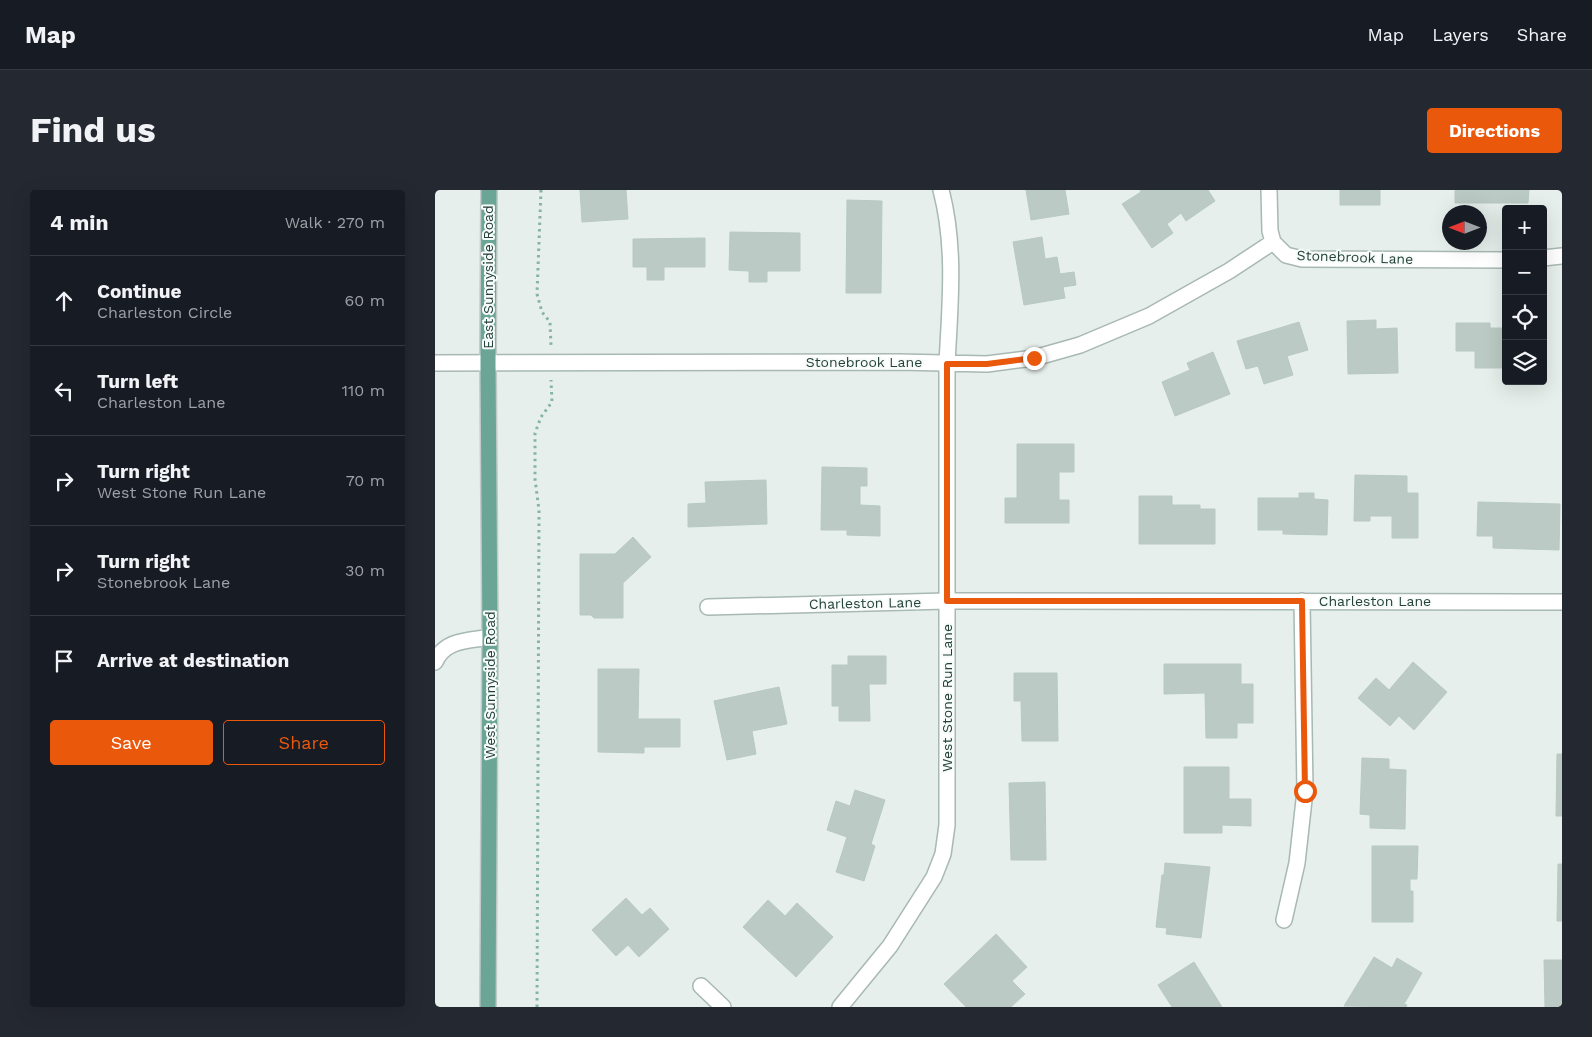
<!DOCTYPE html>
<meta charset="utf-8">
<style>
:root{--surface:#171b24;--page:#242831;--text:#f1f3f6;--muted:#9ea1a6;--line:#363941;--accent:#ea580c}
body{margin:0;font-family:"Work Sans",sans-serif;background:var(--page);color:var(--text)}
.controls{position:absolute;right:15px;top:15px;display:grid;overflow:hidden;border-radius:5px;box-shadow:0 5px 20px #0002}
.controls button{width:45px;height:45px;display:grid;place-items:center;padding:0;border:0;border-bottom:1px solid var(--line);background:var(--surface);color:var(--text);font:25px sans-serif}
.compass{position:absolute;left:1007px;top:15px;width:45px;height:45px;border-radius:50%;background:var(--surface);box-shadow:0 5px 20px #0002;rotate:270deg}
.stop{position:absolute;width:15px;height:15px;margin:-11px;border:4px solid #ea580c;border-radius:50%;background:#fff}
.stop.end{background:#ea580c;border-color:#fff;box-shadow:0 1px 5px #0008}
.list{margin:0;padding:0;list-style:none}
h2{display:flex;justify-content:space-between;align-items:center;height:65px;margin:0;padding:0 20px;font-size:21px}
h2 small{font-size:16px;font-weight:400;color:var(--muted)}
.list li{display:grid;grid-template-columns:32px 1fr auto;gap:15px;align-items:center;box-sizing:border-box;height:90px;padding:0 20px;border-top:1px solid var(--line)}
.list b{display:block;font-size:19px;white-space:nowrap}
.list p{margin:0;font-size:16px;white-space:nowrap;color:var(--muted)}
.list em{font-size:16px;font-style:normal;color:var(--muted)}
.actions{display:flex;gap:10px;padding:15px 20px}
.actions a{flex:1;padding:11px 0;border:1px solid var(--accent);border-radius:5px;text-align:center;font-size:18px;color:var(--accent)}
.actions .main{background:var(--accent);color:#fff}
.icon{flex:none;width:28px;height:28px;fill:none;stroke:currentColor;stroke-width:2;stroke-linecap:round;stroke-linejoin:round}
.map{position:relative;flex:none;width:1127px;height:817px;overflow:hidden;border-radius:5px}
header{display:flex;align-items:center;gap:30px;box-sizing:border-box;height:70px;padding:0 25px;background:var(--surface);border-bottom:1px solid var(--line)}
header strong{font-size:24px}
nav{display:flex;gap:28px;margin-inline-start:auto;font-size:18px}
.intro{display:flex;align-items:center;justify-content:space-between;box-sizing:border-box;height:120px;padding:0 30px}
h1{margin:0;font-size:35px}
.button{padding:12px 22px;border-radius:5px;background:var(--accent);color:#fff;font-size:18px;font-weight:700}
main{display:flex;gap:30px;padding:0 30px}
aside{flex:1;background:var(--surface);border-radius:5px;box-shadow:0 5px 20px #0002}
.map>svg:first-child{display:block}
</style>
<header>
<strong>Map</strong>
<nav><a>Map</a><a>Layers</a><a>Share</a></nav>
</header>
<div class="intro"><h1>Find us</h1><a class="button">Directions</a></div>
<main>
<aside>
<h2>4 min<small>Walk · 270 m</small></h2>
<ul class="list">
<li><svg class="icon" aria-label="ahead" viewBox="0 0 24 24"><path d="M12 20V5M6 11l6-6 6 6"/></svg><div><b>Continue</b><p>Charleston Circle</p></div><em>60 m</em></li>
<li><svg class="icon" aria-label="left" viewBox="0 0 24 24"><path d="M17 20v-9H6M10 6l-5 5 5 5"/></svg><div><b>Turn left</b><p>Charleston Lane</p></div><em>110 m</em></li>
<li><svg class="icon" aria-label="right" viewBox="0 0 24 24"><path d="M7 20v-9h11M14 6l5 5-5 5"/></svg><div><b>Turn right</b><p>West Stone Run Lane</p></div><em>70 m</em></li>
<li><svg class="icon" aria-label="right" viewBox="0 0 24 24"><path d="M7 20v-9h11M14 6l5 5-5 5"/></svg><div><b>Turn right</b><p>Stonebrook Lane</p></div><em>30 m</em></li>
<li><svg class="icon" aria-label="arrive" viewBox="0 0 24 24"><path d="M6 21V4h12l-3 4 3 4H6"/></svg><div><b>Arrive at destination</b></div></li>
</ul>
<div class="actions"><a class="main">Save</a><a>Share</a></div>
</aside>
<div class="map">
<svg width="1127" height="817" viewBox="0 0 1127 817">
<rect width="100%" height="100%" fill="#e6efeb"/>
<!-- building -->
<path fill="#bbcac4" stroke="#b8c9c2" d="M145 0H191L193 29 147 32Z
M591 0H630L634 24 596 30Z
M705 0H773L780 11 751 31 746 23 732 34 738 43 717 58 687 14 706 2Z
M905 0H945V15H905Z
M1020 0H1094L1093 13H1020Z
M412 10 447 11 446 103H411Z
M295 42 365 43V81H332V92H314V81L294 80Z
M607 47 610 69 622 67 625 84 639 82 641 95 628 97 630 108 589 115 578 52Z
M270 48V77H229V90H212V77H198V49Z
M941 130V139L962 138 963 183 913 184 912 131Z
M864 132 873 160 852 166 858 185 829 194 823 176 811 179 802 151Z
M1021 133H1055V138H1071V178H1040V161H1021Z
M778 162 795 204 740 226 727 192 755 180 752 173Z
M582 254H639V282H624V310H634V333H570V308H582Z
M387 277 432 278V296H425V315L445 316V346L412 345V340H386Z
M920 285 972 286V303H983V348H957V326H935V331H919Z
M331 290 332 334 253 337V314L271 313 270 292Z
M864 303H879V309L893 310 892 345 848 344V340H823V308H864Z
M704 306H737V315H765V319H780V354H704Z
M1043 312 1125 314 1124 360 1058 358V346H1042Z
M198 347 216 367 188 393V428H159L156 425H145V364H180Z
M413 466H451V494H434L435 531H404V516H397V475H413Z
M978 472 1012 502 979 540 964 526 955 536 923 508 941 488 954 500Z
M729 474H806V494H818V533H802V548H771L770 503 729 504Z
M163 479H204L203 529H245V557H209V563L163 562Z
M579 483H622L623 551H587L586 511H579Z
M344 497 352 534 317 541 321 564 292 570 279 511Z
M1122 564H1127V626H1121Z
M927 568 954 569V579L971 580 970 639 935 638V625L925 624Z
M749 577H794V609H816V636L787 635V643H749Z
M610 592 611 670H576L574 593Z
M420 600 450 610 436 654 440 656 429 691 401 682 412 647 392 640 401 611 415 616Z
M937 656H983L982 689H975V701H978V732H937Z
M730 673 775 677 766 748 731 744 732 738 721 737 727 685H729Z
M1123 674H1127V731H1122Z
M191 708 207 725 215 718 234 739 204 767 193 755 181 766 157 740Z
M333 710 350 726 362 713 398 747 361 787 308 737Z
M561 744 592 777 577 791 590 804 576 817H531L509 794Z
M939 767 957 778 962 768 987 783 969 814 972 815 971 817 909 816Z
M1109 770H1127V817H1110Z
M759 772 787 817H737L723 795Z"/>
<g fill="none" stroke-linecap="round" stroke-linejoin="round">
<!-- minor casing -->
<g stroke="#a8b8b2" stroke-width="18">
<path id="minor" d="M834 0 835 41 838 52
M838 52 851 65 867 69 1071 70
M1108 68 1127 66
M0 173 464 172 552 174 599 168 645 155 714 126 794 81 838 52
M273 417 512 411 1127 412
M0 472C10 449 34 451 55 447
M849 730 862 673 870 601 867 411
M266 796 288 817
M405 817 455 756 499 687 508 664 512 635V173C515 115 521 57 506 0"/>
</g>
<!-- major casing -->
<g stroke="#c2cac8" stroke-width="18">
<path id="major" d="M53 817 55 447 53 173 54 0"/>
</g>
<!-- path -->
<path stroke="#86b3a5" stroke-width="3" stroke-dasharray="2.5 4" stroke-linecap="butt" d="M106 0 102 104 107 122 115 132 116 156
M102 817 104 320 100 289V243L106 227 117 212 116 190"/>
<!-- minor -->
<use href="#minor" stroke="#fff" stroke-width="15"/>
<!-- major -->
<use href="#major" stroke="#6aa596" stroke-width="15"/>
</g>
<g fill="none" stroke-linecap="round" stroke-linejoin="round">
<!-- route -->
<path stroke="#ea580c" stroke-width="6" d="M599 168 552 174H512V411H867L870 601"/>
</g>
<g text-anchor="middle" stroke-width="4" stroke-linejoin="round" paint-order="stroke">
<!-- street labels -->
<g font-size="14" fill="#24423a" stroke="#f7fbf9">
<text transform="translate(920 67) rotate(2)" y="5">Stonebrook Lane</text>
<text transform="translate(53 87) rotate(-90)" y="5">East Sunnyside Road</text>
<text x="429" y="177">Stonebrook Lane</text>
<text x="940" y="416">Charleston Lane</text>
<text transform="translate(430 413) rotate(-1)" y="5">Charleston Lane</text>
<text transform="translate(55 495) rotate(-90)" y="5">West Sunnyside Road</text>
<text transform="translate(512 508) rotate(-90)" y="5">West Stone Run Lane</text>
</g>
</g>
</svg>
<div class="controls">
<button>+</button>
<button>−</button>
<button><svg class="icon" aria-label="locate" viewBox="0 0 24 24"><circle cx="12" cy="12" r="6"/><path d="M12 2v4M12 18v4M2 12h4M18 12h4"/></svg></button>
<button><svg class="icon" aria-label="layers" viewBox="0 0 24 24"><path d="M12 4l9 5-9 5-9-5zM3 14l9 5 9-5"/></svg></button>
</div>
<svg class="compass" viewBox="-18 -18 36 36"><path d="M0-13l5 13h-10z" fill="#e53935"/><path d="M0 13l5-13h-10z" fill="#9ea1a6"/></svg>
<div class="stop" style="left:870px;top:601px"></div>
<div class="stop end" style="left:599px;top:168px"></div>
</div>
</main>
